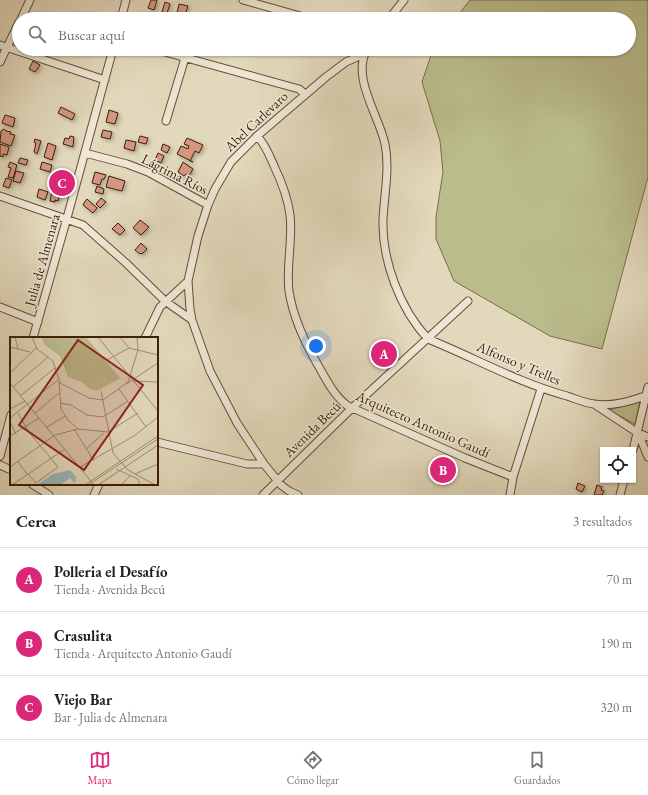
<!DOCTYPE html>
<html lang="es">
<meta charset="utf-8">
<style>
:root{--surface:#fff;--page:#f2f2f2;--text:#222;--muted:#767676;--line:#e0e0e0;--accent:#db2777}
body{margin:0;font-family:"EB Garamond",serif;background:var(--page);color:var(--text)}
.controls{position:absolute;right:12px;bottom:12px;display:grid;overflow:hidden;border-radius:0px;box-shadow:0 1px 3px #0004}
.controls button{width:36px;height:36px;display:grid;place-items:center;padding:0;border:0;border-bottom:1px solid var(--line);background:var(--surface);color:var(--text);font:20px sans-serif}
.you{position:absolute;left:316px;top:346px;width:14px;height:14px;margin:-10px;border:3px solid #fff;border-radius:50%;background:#1a73e8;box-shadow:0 0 0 6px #1a73e833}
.badge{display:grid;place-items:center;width:26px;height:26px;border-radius:50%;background:var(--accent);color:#fff;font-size:13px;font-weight:700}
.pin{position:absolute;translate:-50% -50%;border:2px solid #fff;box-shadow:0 1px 4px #0006}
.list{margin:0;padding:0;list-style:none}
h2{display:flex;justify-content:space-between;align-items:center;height:52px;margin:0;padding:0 16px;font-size:17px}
h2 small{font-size:13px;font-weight:400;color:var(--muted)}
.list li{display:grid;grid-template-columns:26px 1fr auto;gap:12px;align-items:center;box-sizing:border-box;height:64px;padding:0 16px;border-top:1px solid var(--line)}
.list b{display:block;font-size:15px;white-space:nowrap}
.list p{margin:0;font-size:13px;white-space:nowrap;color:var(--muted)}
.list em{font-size:13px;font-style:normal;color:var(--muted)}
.icon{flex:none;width:22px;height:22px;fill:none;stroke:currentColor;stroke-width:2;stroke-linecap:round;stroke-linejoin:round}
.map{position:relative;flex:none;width:648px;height:495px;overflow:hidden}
.search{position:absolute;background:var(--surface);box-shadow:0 1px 3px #0004;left:12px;right:12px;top:12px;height:44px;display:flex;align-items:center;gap:10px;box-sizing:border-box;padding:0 14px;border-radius:22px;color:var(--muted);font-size:15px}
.sheet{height:244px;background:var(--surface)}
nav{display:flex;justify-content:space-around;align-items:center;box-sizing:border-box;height:56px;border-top:1px solid var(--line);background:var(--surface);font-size:11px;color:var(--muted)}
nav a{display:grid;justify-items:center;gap:2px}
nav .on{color:var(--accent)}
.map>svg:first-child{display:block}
</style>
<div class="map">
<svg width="648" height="495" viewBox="0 0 648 495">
<defs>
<filter id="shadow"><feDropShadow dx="2" dy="2" stdDeviation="2" flood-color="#0004"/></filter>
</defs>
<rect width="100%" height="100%" fill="#e2d8bb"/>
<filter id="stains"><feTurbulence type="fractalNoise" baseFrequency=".005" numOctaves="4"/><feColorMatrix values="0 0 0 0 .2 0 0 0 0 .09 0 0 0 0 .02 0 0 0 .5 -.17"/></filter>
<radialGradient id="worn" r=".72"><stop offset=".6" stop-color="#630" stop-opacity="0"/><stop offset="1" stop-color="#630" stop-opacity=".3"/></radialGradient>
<!-- green -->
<path fill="#babc8c" stroke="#7c6d4a" d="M470 0H648V177L602 349 550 336 454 281 436 239V217L443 172 440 141 422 82 433 49H629V19H455Z
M640 402 635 424 608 410Z"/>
<!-- building -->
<path fill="#d4967e" stroke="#3d1e09" filter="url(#shadow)" d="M151 0H157L154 10 148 8Z
M165 2 170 4 167 13 162 12Z
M179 4 188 6 185 15H183L182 18 179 17 180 14 177 13Z
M33 61 40 65 35 72 29 69Z
M61 107 75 114 72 120 58 113Z
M109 110 118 113 115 124 106 122Z
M5 115 15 118 13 127 2 123Z
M4 129 6 131 11 132 10 134 15 135 11 146 0 142 1 131Z
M103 130 112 132 110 139 101 137Z
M70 136 74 137 73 147 63 144 65 138 69 139Z
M140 136 148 138 146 144 138 142Z
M187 138 203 145 199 153 195 151 190 161 193 162 177 154 181 146 188 149 189 146 184 144Z
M35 139 41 141 37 154 34 152 36 143 34 142Z
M126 140 136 142 134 151 124 148Z
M48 143 56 146 52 160 44 157Z
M0 144 9 147 7 155 3 154V157L0 156Z
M163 144 170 147 167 153 161 150Z
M158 153 164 156 161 163 155 160Z
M20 158 28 160 26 165 18 163Z
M10 162 17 165 13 178 8 177 11 168 8 167Z
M42 162 52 165 50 172 40 169Z
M183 162 193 169 189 176 186 174 184 176 178 172Z
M16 171 24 173 20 183 13 181Z
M95 172 106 175 104 179H102L100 185 92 183Z
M109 176 125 181 122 191 106 187Z
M6 178 12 180 9 188 3 186Z
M56 180 63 182 61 187 54 185Z
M53 186 59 188 57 193 60 194 58 201 55 200V202L50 201Z
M97 186 104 189 103 194 95 192Z
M39 189 48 192 45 200 37 197Z
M101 198 106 202 100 208 96 204Z
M87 199 97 208 93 213 83 205 84 203Z
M140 220 149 227 141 235 133 228Z
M118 223 125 230 120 235 112 229Z
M141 243 147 249 142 254 141 253 140 254 135 250Z
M578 483 585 486 582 492 576 489Z
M597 485 602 487 601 490 604 491 602 495H594Z"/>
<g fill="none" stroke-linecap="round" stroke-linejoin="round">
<!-- street casing -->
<g stroke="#664c36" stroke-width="9">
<path id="street" d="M243 0 311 19
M21 19 30 0
M121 19 126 0
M389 19 404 0
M0 45 105 80
M154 49 299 89 305 94
M367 49C351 78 379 115 385 144 390 169 384 195 383 220 382 261 400 309 428 339 475 358 519 383 567 396 576 399 585 403 594 404 612 407 631 401 648 395
M0 62 19 22
M166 121 185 58
M257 136C266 145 270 157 275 168 282 183 288 198 290 215 293 240 286 265 289 291 293 318 305 343 319 367 327 381 335 397 348 406L465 458 513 477
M85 153 127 164 148 172 208 205
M0 196 83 225 126 263 165 301 192 320
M0 307 38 322
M33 338 67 218 113 49
M145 338 160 307 188 281
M594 404 638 433 648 437
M638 433 648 457
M157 442 247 464H264
M633 450 648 387
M0 456 11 415
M0 465 11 470
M32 484 49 495
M94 495 99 484
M263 495 352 408 468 301
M298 495 289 491 281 485 264 464 237 423 210 371 192 320 190 309 188 281 198 236 208 205 215 189 231 162 257 136 326 77 346 62 364 54
M510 495 513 477 541 389
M620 495 624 480"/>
</g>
<!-- street -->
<use href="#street" stroke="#ece6d3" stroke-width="7"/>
</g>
<g text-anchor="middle" stroke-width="3" stroke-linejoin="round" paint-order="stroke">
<!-- street labels -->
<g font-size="14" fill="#3d1e09" stroke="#ece6d3">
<text transform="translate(256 121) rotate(-43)" y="5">Abel Carlevaro</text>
<text transform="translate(175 174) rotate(27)" y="5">Lágrima Ríos</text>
<text transform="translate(42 260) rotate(-74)" y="5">Julia de Almenara</text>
<text transform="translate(519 363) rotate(23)" y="5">Alfonso y Trelles</text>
<text transform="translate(423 424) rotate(24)" y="5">Arquitecto Antonio Gaudí</text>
<text transform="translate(312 429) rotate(-44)" y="5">Avenida Becú</text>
</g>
</g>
<!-- overview -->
<g transform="translate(10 337)">
<rect width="148" height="148" fill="#e2d8bb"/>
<path d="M31 0H76L110 41 87 54 80 52 72 45 58 40 50 19 35 8Z" fill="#babc8c"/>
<path d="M60 133 66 140 65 146 60 141 50 148H27L43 137Z" fill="#99b8ba"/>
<path fill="none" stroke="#a08e74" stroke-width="1" d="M5 0 8 12M22 0 27 12 43 24 50 46 79 61 93 63M88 0 148 74M110 0 119 11M0 10 20 15M97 23 119 11 148 18M0 36 26 11M124 44 148 45M49 45 51 72 58 83 68 92 98 95 128 76M0 46 84 148M116 47 148 26M3 50 38 20M109 52 136 90M91 54 103 116 118 133 145 148M10 59 45 31M93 63 118 45 128 13 127 0M50 66 61 68 77 78 93 80 118 64M0 72 15 64M8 76 18 94 48 130 26 146 18 137M25 76 49 56M0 81 48 43M0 85 6 97M37 90 55 79M64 92 84 124M0 99 29 81M76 112 94 96M8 125 17 137M0 130 45 98 68 92M70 130 124 99 148 80M106 132 128 142 130 148M125 137 148 127M2 148 55 112M75 148 148 99M78 148 148 102M88 148 148 108M111 148 121 138"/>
<path fill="#8f2418" fill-opacity="0.15" stroke="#8f2418" stroke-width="2" d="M68 3 133 48 74 133 9 88Z"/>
<rect width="148" height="148" fill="none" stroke="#3d1e09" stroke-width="2"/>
</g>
<rect width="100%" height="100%" filter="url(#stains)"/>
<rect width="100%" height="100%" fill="url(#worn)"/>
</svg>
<div class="controls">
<button><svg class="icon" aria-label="locate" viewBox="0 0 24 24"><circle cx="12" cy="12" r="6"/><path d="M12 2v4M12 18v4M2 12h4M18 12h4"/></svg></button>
</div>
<div class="you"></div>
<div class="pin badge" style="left:384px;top:354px">A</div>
<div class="pin badge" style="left:443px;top:470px">B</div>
<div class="pin badge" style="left:62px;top:183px">C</div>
<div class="search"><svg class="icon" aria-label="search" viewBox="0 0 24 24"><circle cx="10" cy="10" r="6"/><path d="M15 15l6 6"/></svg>Buscar aquí</div>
</div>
<section class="sheet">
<h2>Cerca<small>3 resultados</small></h2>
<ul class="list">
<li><span class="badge">A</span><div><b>Polleria el Desafío</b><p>Tienda · Avenida Becú</p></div><em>70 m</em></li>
<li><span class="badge">B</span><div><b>Crasulita</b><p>Tienda · Arquitecto Antonio Gaudí</p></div><em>190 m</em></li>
<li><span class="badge">C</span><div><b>Viejo Bar</b><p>Bar · Julia de Almenara</p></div><em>320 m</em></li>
</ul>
</section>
<nav>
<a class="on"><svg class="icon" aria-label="map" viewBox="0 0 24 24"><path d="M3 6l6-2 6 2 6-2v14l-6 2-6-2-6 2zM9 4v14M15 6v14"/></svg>Mapa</a>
<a><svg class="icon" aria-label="directions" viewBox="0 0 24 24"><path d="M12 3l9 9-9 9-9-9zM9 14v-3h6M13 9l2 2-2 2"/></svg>Cómo llegar</a>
<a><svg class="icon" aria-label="saved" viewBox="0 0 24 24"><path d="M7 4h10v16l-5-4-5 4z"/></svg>Guardados</a>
</nav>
